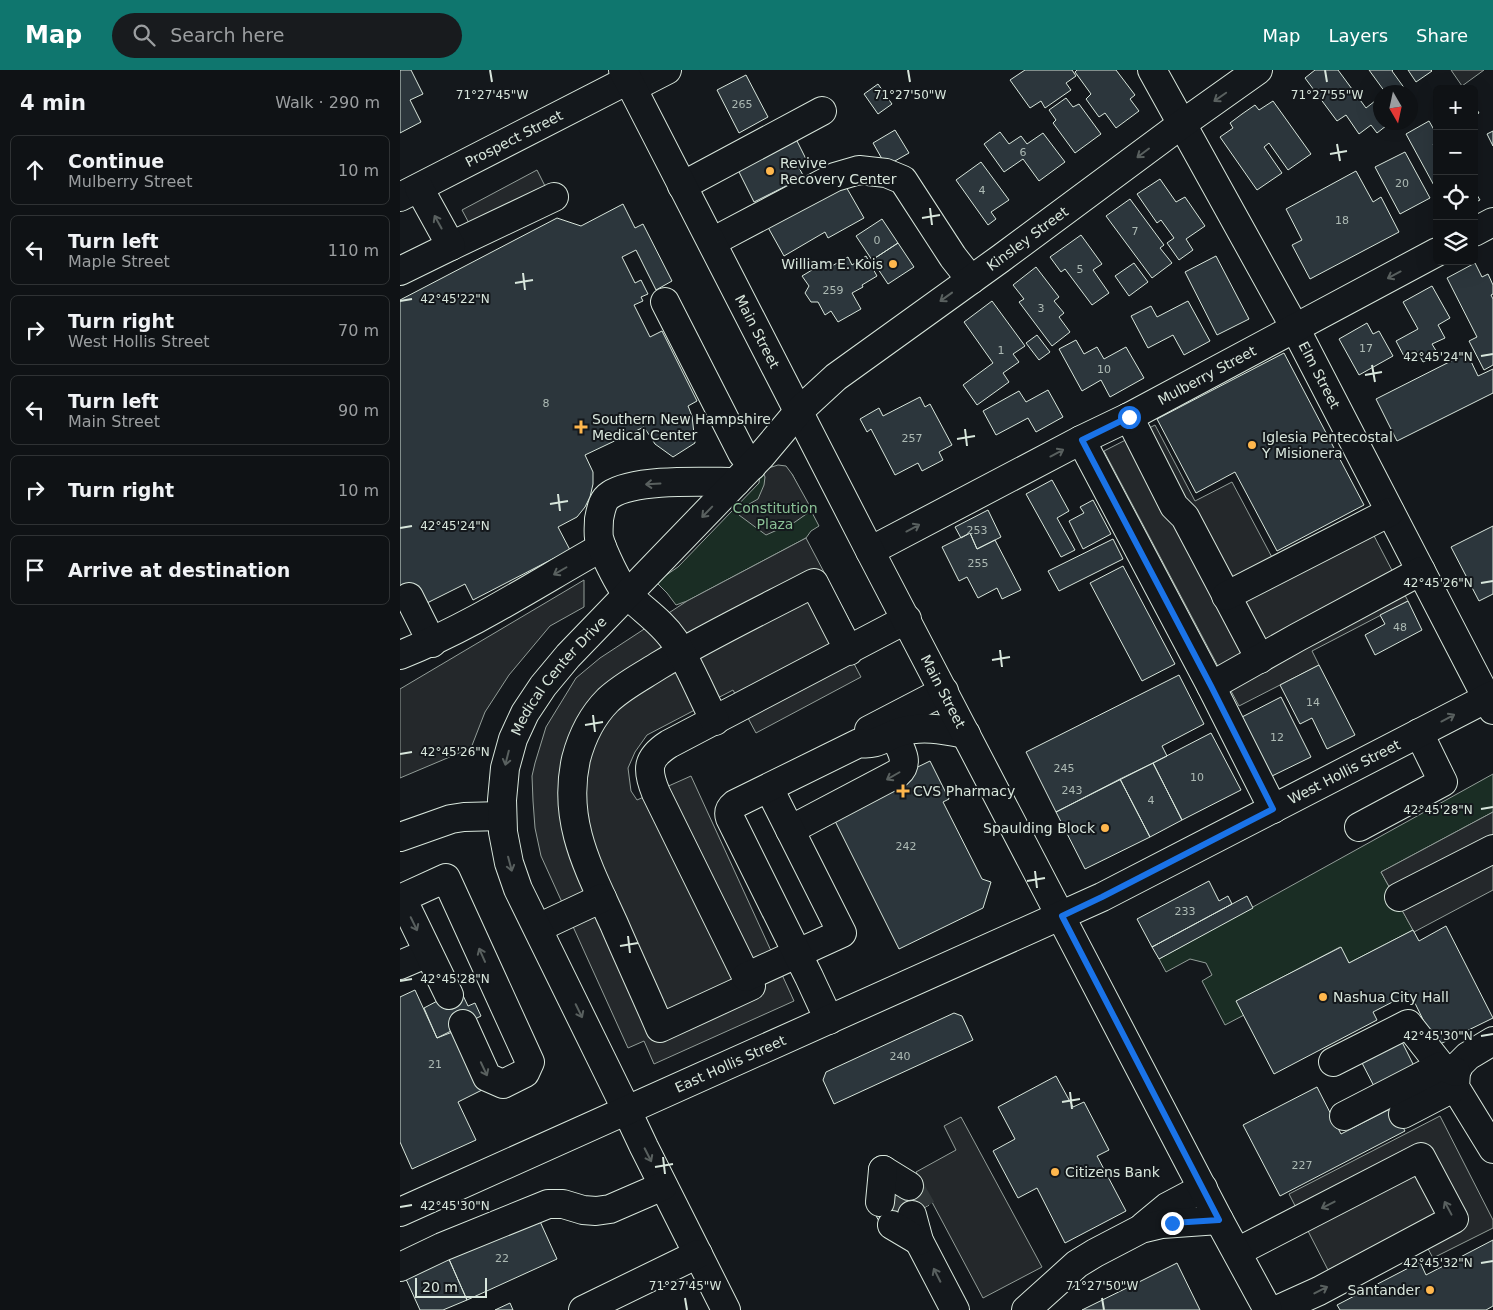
<!DOCTYPE html>
<meta charset="utf-8">
<style>
:root{--surface:#0f1215;--page:#181b1e;--text:#f1f3f6;--muted:#9b9ea0;--line:#2f3234;--accent:#0f766e}
body{margin:0;font-family:"DejaVu Sans",sans-serif;background:var(--page);color:var(--text)}
.controls{position:absolute;right:15px;top:15px;display:grid;overflow:hidden;border-radius:8px;box-shadow:0 5px 20px #0002}
.controls button{width:45px;height:45px;display:grid;place-items:center;padding:0;border:0;border-bottom:1px solid var(--line);background:var(--surface);color:var(--text);font:25px sans-serif}
.compass{position:absolute;left:973px;top:15px;width:45px;height:45px;border-radius:50%;background:var(--surface);box-shadow:0 5px 20px #0002;rotate:171deg}
.scale{position:absolute;left:15px;bottom:12px;width:72px;box-sizing:border-box;padding-left:5px;border:2px solid #d8e6dc;border-top:0;font-size:14px;line-height:18px;white-space:nowrap;color:#d8e6dc;-webkit-text-stroke:4px #14181c;paint-order:stroke}
.stop{position:absolute;width:15px;height:15px;margin:-11px;border:4px solid #1a73e8;border-radius:50%;background:#fff}
.stop.end{background:#1a73e8;border-color:#fff;box-shadow:0 1px 5px #0008}
.list{margin:0;padding:0;list-style:none}
h2{display:flex;justify-content:space-between;align-items:center;height:65px;margin:0;padding:0 20px;font-size:21px}
h2 small{font-size:16px;font-weight:400;color:var(--muted)}
.list li{display:grid;grid-template-columns:32px 1fr auto;gap:15px;align-items:center;box-sizing:border-box;height:70px;margin:0 10px 10px;padding:0 10px;border:1px solid var(--line);border-radius:8px}
.list b{display:block;font-size:19px;white-space:nowrap}
.list p{margin:0;font-size:16px;white-space:nowrap;color:var(--muted)}
.list em{font-size:16px;font-style:normal;color:var(--muted)}
.icon{flex:none;width:28px;height:28px;fill:none;stroke:currentColor;stroke-width:2;stroke-linecap:round;stroke-linejoin:round}
.map{position:relative;flex:none;width:1093px;height:1240px;overflow:hidden}
header{display:flex;align-items:center;gap:30px;box-sizing:border-box;height:70px;padding:0 25px;background:var(--accent);color:#fff}
header strong{font-size:24px}
nav{display:flex;gap:28px;margin-inline-start:auto;font-size:18px}
.search{width:350px;height:45px;background:var(--page);display:flex;align-items:center;gap:12px;box-sizing:border-box;padding:0 18px;border-radius:28px;color:var(--muted);font-size:19px}
main{display:flex}
aside{flex:1;background:var(--surface)}
.map>svg:first-child{display:block}
</style>
<header>
<strong>Map</strong>
<div class="search"><svg class="icon" aria-label="search" viewBox="0 0 24 24"><circle cx="10" cy="10" r="6"/><path d="M15 15l6 6"/></svg>Search here</div>
<nav><a>Map</a><a>Layers</a><a>Share</a></nav>
</header>
<main>
<aside>
<h2>4 min<small>Walk · 290 m</small></h2>
<ul class="list">
<li><svg class="icon" aria-label="ahead" viewBox="0 0 24 24"><path d="M12 20V5M6 11l6-6 6 6"/></svg><div><b>Continue</b><p>Mulberry Street</p></div><em>10 m</em></li>
<li><svg class="icon" aria-label="left" viewBox="0 0 24 24"><path d="M17 20v-9H6M10 6l-5 5 5 5"/></svg><div><b>Turn left</b><p>Maple Street</p></div><em>110 m</em></li>
<li><svg class="icon" aria-label="right" viewBox="0 0 24 24"><path d="M7 20v-9h11M14 6l5 5-5 5"/></svg><div><b>Turn right</b><p>West Hollis Street</p></div><em>70 m</em></li>
<li><svg class="icon" aria-label="left" viewBox="0 0 24 24"><path d="M17 20v-9H6M10 6l-5 5 5 5"/></svg><div><b>Turn left</b><p>Main Street</p></div><em>90 m</em></li>
<li><svg class="icon" aria-label="right" viewBox="0 0 24 24"><path d="M7 20v-9h11M14 6l5 5-5 5"/></svg><div><b>Turn right</b></div><em>10 m</em></li>
<li><svg class="icon" aria-label="arrive" viewBox="0 0 24 24"><path d="M6 21V4h12l-3 4 3 4H6"/></svg><div><b>Arrive at destination</b></div></li>
</ul>
</aside>
<div class="map">
<svg width="1093" height="1240" viewBox="0 0 1093 1240">
<rect width="100%" height="100%" fill="#14181c"/>
<!-- green -->
<path fill="#1a2d24" stroke="#939e99" d="M371 396 392 404 419 456 411 461 406 468 287 531 276 535 267 523 256 512 278 497 359 413 360 403Z
M1093 704V742L981 802 1013 860 949 893 940 877 837 931 844 945 825 955 802 911 812 905 806 893 790 889 766 902 759 889Z"/>
<!-- parking -->
<path fill="#24282b" stroke="#939e99" d="M1051 0H1084L1062 16Z
M137 100 146 118 71 157 62 140Z
M755 355 795 431 832 412 883 508 972 462 1008 531 912 581 919 595 839 636 704 381Z
M378 395 386 396 392 404 412 440 395 452 366 465 339 445V442L344 437 358 429 364 415 365 407 362 400Z
M406 468 454 559 440 567 461 607 356 663 333 620 247 665 235 682 228 698 231 721 237 730 291 706 394 931 254 994 244 971 228 978 141 786 135 758 133 731 132 706 135 693 146 657 176 608 200 588 287 531Z
M184 510V537L150 556 109 605 85 642 71 678 0 708V619Z
M1093 742V820L1014 862 981 802Z
M1040 1046 1093 1150V1158L1033 1188 1015 1155 928 1200 889 1124Z
M561 1047 642 1197 583 1228 516 1102 556 1080 544 1056Z"/>
<!-- building -->
<path fill="#2c363c" stroke="#d8e6dc" d="M0 0H11L23 24 10 30 21 52 0 63Z
M625 0H672L676 6 666 13 671 20 645 38 641 31 630 38 610 10Z
M677 0H716L735 25 730 29 739 41 716 58 705 43 699 47 686 29 691 24 675 2Z
M915 0H938L966 38 975 31 981 38V52H991L977 63 971 55 959 64 946 45 937 51 905 8Z
M969 0H993L992 1 1005 19 1000 22H985Z
M1008 0H1031L1032 1 1016 12Z
M346 5 368 47 339 63 317 20Z
M478 14 492 34 478 44 464 24Z
M666 28 673 37 679 34 701 64 675 83 653 53 656 50 649 40Z
M873 31 911 84 888 100 869 73 864 77 882 103 857 120 820 67 833 58 830 53 842 44 855 35 859 40Z
M1074 35 1079 43 1074 46Z
M1029 51 1037 65V72L1033 74 1037 80V121L1006 64Z
M495 60 509 83 486 96 473 73Z
M1093 61V76L1087 64Z
M600 62 609 74 621 66 627 74 643 63 665 92 639 111 623 89 604 102 584 74Z
M394 65 406 89 397 94 404 107 354 132 335 94Z
M1005 82 1030 128 1000 144 975 97Z
M581 92 609 130 591 142 596 149 588 155 556 110Z
M956 101 973 132 981 127 999 162 910 209 892 175 902 170 886 139Z
M441 108 464 148 428 168 425 162 384 186 365 152Z
M760 109 776 132 785 127 805 156 786 169 793 180 779 190 767 173 774 168 761 150 757 153 737 124Z
M1074 120 1080 130 1074 133Z
M730 129 764 175 760 178 772 193 752 208 706 146Z
M223 134 235 158 243 154 272 211 256 220 236 180 222 187 235 213 241 210 248 224 241 227 243 231 234 235 250 267 262 261 297 331 288 336 292 346 295 373 273 387 255 374 244 357 185 385 193 402V414L190 427 185 437 177 447 158 457 170 480 73 530 65 514 27 533 19 517 0 527V230L157 148 181 156Z
M482 149 498 173 472 190 456 166Z
M681 165 702 194 693 200 709 223 692 235 665 199 661 202 650 187Z
M498 173 514 197 488 214 472 190Z
M466 186 477 206 462 215 463 217 452 223 461 239 438 252 431 241 425 245 418 232H411L405 223 409 216 402 206 427 191 430 197 448 187 452 195Z
M816 186 849 249 817 265 785 202Z
M734 193 748 212 729 226 715 206Z
M1075 193 1082 207 1088 204 1093 215V224L1091 225 1093 229V295L1084 300 1069 271 1077 267 1047 208Z
M636 197 659 227 654 231 664 243 659 247 670 262 652 276 619 232 624 229 613 215Z
M1032 216 1050 248 1038 255 1045 268 1032 274 1038 284 1023 292 1017 281 1005 288 996 271 1018 259 1003 232Z
M592 231 625 276 613 284 619 292 603 303 609 312 577 335 563 315 593 293 564 252Z
M788 231 810 271 784 285 773 265 748 278 731 246 751 236 757 247Z
M967 253 973 264 979 261 993 286 959 305 939 269Z
M637 265 650 282 639 290 626 273Z
M676 270 684 284 697 277 704 289 726 277 744 308 710 327 701 310 682 321 659 279Z
M884 283 964 435 877 481 835 402 796 423 757 349Z
M1067 283 1078 306 1093 299V323L997 371 976 329Z
M648 320 663 347 636 362 628 348 596 365 583 341 619 321 626 332Z
M520 327 525 337 530 334 552 375 539 382 543 390 522 401 518 393 495 405 471 359 467 362 460 349 479 338 483 346Z
M652 410 669 441 657 448 675 480 661 487 626 424Z
M693 430 711 464 683 479 669 451 684 443 680 437Z
M588 440 601 467 577 479 570 463 561 468 555 457Z
M1093 456V524L1079 531 1051 477Z
M570 463 577 479 595 470 621 520 602 529 597 518 578 528 567 507 559 511 542 477Z
M713 469 723 489 659 521 648 501Z
M723 496 775 594 742 611 690 513Z
M1008 531 1022 560 975 585 965 565 985 554 980 545Z
M919 595 955 665 927 679 912 648 900 654 880 615Z
M779 605 804 654 762 676 767 686 656 742 626 682Z
M881 627 911 687 872 706 842 647Z
M811 663 841 720 782 750 753 693Z
M530 691 549 729 543 732 582 809 591 812 583 838 499 879 431 743 493 709Z
M753 693 782 750 750 767 720 709Z
M720 709 750 767 685 799 656 742Z
M809 811 819 831 828 826 832 834 752 877 737 849Z
M847 826 853 838 759 889 752 877Z
M1046 856 1093 948 1036 976 1010 923 973 942 977 950 874 1004 836 931 941 877 949 893 1013 860 1019 871Z
M60 919 68 936 75 933 81 946 37 968 24 938Z
M15 920 37 968 55 961 82 1020 58 1032 76 1070 12 1099 0 1072V927Z
M554 943 562 946 573 970 434 1034 423 1010 426 1002Z
M1001 970 1017 1002 977 1022 961 991Z
M656 1006 673 1037 684 1032 709 1080 697 1086 726 1141 665 1173 637 1118 618 1128 593 1081 615 1069 598 1037Z
M917 1017 941 1064 992 1038 1005 1061 880 1126 843 1055Z
M517 1112 529 1135 484 1160 471 1137Z
M138 1147 157 1189 67 1230 48 1187Z
M1093 1170V1236L1086 1240H940L937 1235 1020 1192 1026 1205Z
M48 1187 67 1230 43 1240H20L5 1207Z
M777 1193 800 1240H682L743 1210Z
M110 1233 113 1240H95Z"/>
<g fill="none" stroke-linecap="round" stroke-linejoin="round">
<!-- minor-tunnel -->
<path stroke="#313739" stroke-width="28" stroke-dasharray="28 14" stroke-linecap="butt" d="M509 1116 522 1139
M489 1127 502 1150"/>
<!-- minor casing -->
<g stroke="#d8e6dc" stroke-width="30">
<g id="minor">
<path id="s1" d="M752 0 895 258 1093 640"/>
<path d="M232 18 267 0"/>
<path d="M282 116 422 41"/>
<path id="s2" d="M0 127 228 10"/>
<path d="M1074 162 1093 152"/>
<path d="M312 172 435 107 459 100 486 103 503 110 553 187 571 210"/>
<path d="M51 176 154 127"/>
<path d="M0 201 51 176 19 118"/>
<path d="M265 232 342 383 352 396"/>
<path d="M729 347 774 436 785 447 860 589"/>
<path d="M681 370 811 616 873 739"/>
<path id="s3" d="M470 481 681 370 729 347 1037 182"/>
<path d="M826 526 990 442"/>
<path d="M9 527 32 573"/>
<path d="M449 581 414 513C362 540 308 566 258 596 241 607 223 616 208 630 191 647 182 666 176 689 162 752 189 799 214 854 229 889 245 923 260 958L351 916 256 723C246 699 247 688 269 674L507 549"/>
<path d="M0 585C71 557 136 514 202 477"/>
<path d="M811 616 898 567 1021 501"/>
<path d="M315 651C301 624 290 596 274 570 262 552 243 540 228 525 219 516 202 480 199 468 198 462 199 455 199 449 201 440 202 430 210 425 235 408 305 412 336 412"/>
<path d="M469 660 544 621"/>
<path d="M959 757 1043 712 1019 663"/>
<path d="M390 760 498 703C511 692 499 677 494 665"/>
<path d="M0 767 51 749 64 747 102 746"/>
<path d="M999 827 1093 779"/>
<path d="M138 858 202 828"/>
<path d="M0 895 28 883"/>
<path d="M346 907 442 863 369 718"/>
<path d="M49 925 2 828 46 808 130 992 125 1003 103 1014 87 1007 63 954"/>
<path d="M429 950 409 907 330 748C328 742 330 738 335 734L459 673C477 676 484 667 500 662 522 655 545 660 566 664"/>
<path d="M1093 971 1068 986 1060 994 1056 1002 1055 1017 1093 1079"/>
<path d="M933 992 1008 954 1041 996"/>
<path d="M227 1041 244 1077 326 1240"/>
<path d="M1003 1044 1055 1017"/>
<path d="M944 1046 1041 996 1056 1002"/>
<path d="M483 1100 509 1116"/>
<path d="M480 1132 483 1100"/>
<path d="M512 1145 519 1171 555 1240"/>
<path d="M492 1155 519 1171"/>
<path d="M744 1156 767 1137 803 1118"/>
<path d="M837 1182 1021 1087 1054 1149 919 1221 877 1240"/>
<path d="M0 1197 42 1177 148 1134H163L183 1140 196 1141 210 1139 263 1116"/>
<path d="M183 1240 298 1184"/>
<path d="M626 1240 677 1194 695 1183 741 1159 762 1154 819 1150"/>
</g>
</g>
<!-- major casing -->
<g stroke="#d8e6dc" stroke-width="30">
<g id="major">
<path id="s4" d="M223 0 470 481 819 1150 868 1240"/>
<path id="s5" d="M227 1041 118 819 109 793 103 762 102 730 105 698 113 669 125 643 143 616 168 586 361 386 398 342 436 307 600 189 782 54 858 0"/>
<path id="s6" d="M0 1142 702 827 1093 625"/>
</g>
</g>
<!-- minor -->
<use href="#minor" stroke="#14181c" stroke-width="28"/>
<!-- major -->
<use href="#major" stroke="#14181c" stroke-width="28"/>
</g>
<!-- one-way arrows -->
<defs><path id="oneway-shaft" d="M-6 0H5M1.5-3L5.5 0L1.5 3" fill="none" stroke-width="1.6" stroke-linecap="round" stroke-linejoin="round" transform="scale(1.25)"/></defs>
<g stroke="#59605f">
<use href="#oneway-shaft" transform="translate(820 27) rotate(145)"/>
<use href="#oneway-shaft" transform="translate(743 83) rotate(143)"/>
<use href="#oneway-shaft" transform="translate(38 152) rotate(-119)"/>
<use href="#oneway-shaft" transform="translate(994 205) rotate(152)"/>
<use href="#oneway-shaft" transform="translate(546 227) rotate(144)"/>
<use href="#oneway-shaft" transform="translate(657 383) rotate(-28)"/>
<use href="#oneway-shaft" transform="translate(253 414) rotate(177)"/>
<use href="#oneway-shaft" transform="translate(307 442) rotate(134)"/>
<use href="#oneway-shaft" transform="translate(513 458) rotate(-28)"/>
<use href="#oneway-shaft" transform="translate(160 501) rotate(150)"/>
<use href="#oneway-shaft" transform="translate(1048 648) rotate(-28)"/>
<use href="#oneway-shaft" transform="translate(107 688) rotate(104)"/>
<use href="#oneway-shaft" transform="translate(493 706) rotate(150)"/>
<use href="#oneway-shaft" transform="translate(110 794) rotate(75)"/>
<use href="#oneway-shaft" transform="translate(14 854) rotate(64)"/>
<use href="#oneway-shaft" transform="translate(82 885) rotate(-114)"/>
<use href="#oneway-shaft" transform="translate(179 941) rotate(64)"/>
<use href="#oneway-shaft" transform="translate(84 999) rotate(65)"/>
<use href="#oneway-shaft" transform="translate(248 1085) rotate(63)"/>
<use href="#oneway-shaft" transform="translate(928 1135) rotate(153)"/>
<use href="#oneway-shaft" transform="translate(1048 1138) rotate(-118)"/>
<use href="#oneway-shaft" transform="translate(537 1205) rotate(-117)"/>
<use href="#oneway-shaft" transform="translate(921 1220) rotate(-27)"/>
</g>
<g fill="none" stroke-linecap="round" stroke-linejoin="round">
<!-- route -->
<path stroke="#1a73e8" stroke-width="6" d="M729 347 682 370 811 616 873 739 702 827 662 846 819 1150 772 1153"/>
</g>
<!-- ticks -->
<path fill="none" stroke="#d8e6dc" stroke-width="2" d="M90 0 92 12M508 0 510 12M925 0 927 12M937 74 940 91M930 84 947 81M530 138 532 155M522 148 540 145M123 203 125 220M115 213 133 210M0 231 12 229M1081 286 1093 284M972 295 975 312M965 305 982 302M565 359 567 376M557 369 575 366M158 424 160 441M150 434 168 431M0 458 12 456M1081 513 1093 511M600 580 602 597M592 590 610 587M193 645 195 662M185 655 203 652M0 684 12 682M1081 739 1093 737M635 801 637 818M627 811 645 808M228 866 230 883M220 876 238 873M0 911 12 909M1081 966 1093 964M670 1022 672 1039M662 1032 680 1029M263 1087 265 1104M255 1097 273 1094M0 1137 12 1135M1081 1193 1093 1191M285 1228 287 1240M702 1228 704 1240"/>
<!-- markers -->
<g fill="#ffb74d" stroke="#14181c" stroke-width="2">
<circle cx="370" cy="101" r="5"/>
<circle cx="493" cy="194" r="5"/>
<path d="M178.5 349.5h5v5h5v5h-5v5h-5v-5h-5v-5h5z"/>
<circle cx="852" cy="375" r="5"/>
<path d="M500.5 713.5h5v5h5v5h-5v5h-5v-5h-5v-5h5z"/>
<circle cx="705" cy="758" r="5"/>
<circle cx="923" cy="927" r="5"/>
<circle cx="655" cy="1102" r="5"/>
<circle cx="1030" cy="1220" r="5"/>
</g>
<g text-anchor="middle" stroke-width="4" stroke-linejoin="round" paint-order="stroke">
<!-- number labels -->
<g font-size="11" fill="#adbab4">
<text x="342" y="38">265</text>
<text x="623" y="86">6</text>
<text x="1002" y="117">20</text>
<text x="582" y="124">4</text>
<text x="942" y="154">18</text>
<text x="735" y="165">7</text>
<text x="477" y="174">0</text>
<text x="680" y="203">5</text>
<text x="433" y="224">259</text>
<text x="641" y="242">3</text>
<text x="966" y="282">17</text>
<text x="601" y="284">1</text>
<text x="704" y="303">10</text>
<text x="146" y="337">8</text>
<text x="512" y="372">257</text>
<text x="577" y="464">253</text>
<text x="578" y="497">255</text>
<text x="1000" y="561">48</text>
<text x="913" y="636">14</text>
<text x="877" y="671">12</text>
<text x="664" y="702">245</text>
<text x="797" y="711">10</text>
<text x="672" y="724">243</text>
<text x="751" y="734">4</text>
<text x="506" y="780">242</text>
<text x="785" y="845">233</text>
<text x="500" y="990">240</text>
<text x="35" y="998">21</text>
<text x="902" y="1099">227</text>
<text x="102" y="1192">22</text>
</g>
<!-- street labels -->
<g font-size="14" fill="#d8e6dc" stroke="#14181c">
<text dy="5" stroke="none"><textPath href="#s2" startOffset="128">Prospect Street</textPath></text>
<text dy="5" stroke="none"><textPath href="#s5" startOffset="1124">Kinsley Street</textPath></text>
<text dy="5" stroke="none"><textPath href="#s4" startOffset="294">Main Street</textPath></text>
<text dy="5" stroke="none"><textPath href="#s3" startOffset="380">Mulberry Street</textPath></text>
<text dy="5" stroke="none"><textPath href="#s1" startOffset="348">Elm Street</textPath></text>
<text dy="5" stroke="none"><textPath href="#s5" startOffset="479">Medical Center Drive</textPath></text>
<text dy="5" stroke="none"><textPath href="#s4" startOffset="699">Main Street</textPath></text>
<text dy="5" stroke="none"><textPath href="#s6" startOffset="1042">West Hollis Street</textPath></text>
<text dy="5" stroke="none"><textPath href="#s6" startOffset="362">East Hollis Street</textPath></text>
</g>
<!-- poi labels -->
<g font-size="14" fill="#d8e6dc" stroke="#14181c" text-anchor="start">
<text x="380" y="98">Revive<tspan x="380" dy="16">Recovery Center</tspan></text>
<text x="483" y="199" text-anchor="end">William E. Kois</text>
<text x="192" y="354">Southern New Hampshire<tspan x="192" dy="16">Medical Center</tspan></text>
<text x="862" y="372">Iglesia Pentecostal<tspan x="862" dy="16">Y Misionera</tspan></text>
<text x="513" y="726">CVS Pharmacy</text>
<text x="695" y="763" text-anchor="end">Spaulding Block</text>
<text x="933" y="932">Nashua City Hall</text>
<text x="665" y="1107">Citizens Bank</text>
<text x="1020" y="1225" text-anchor="end">Santander</text>
</g>
<!-- park labels -->
<g font-size="14" fill="#8ac095" stroke="#14181c">
<text x="375" y="443">Constitution<tspan x="375" dy="16">Plaza</tspan></text>
</g>
</g>
<g font-size="12" text-anchor="middle" fill="#d8e6dc" stroke="#14181c" stroke-width="4" stroke-linejoin="round" paint-order="stroke">
<text x="92" y="29">71°27'45"W</text>
<text x="510" y="29">71°27'50"W</text>
<text x="927" y="29">71°27'55"W</text>
<text x="55" y="233">42°45'22"N</text>
<text x="1038" y="291">42°45'24"N</text>
<text x="55" y="460">42°45'24"N</text>
<text x="1038" y="517">42°45'26"N</text>
<text x="55" y="686">42°45'26"N</text>
<text x="1038" y="744">42°45'28"N</text>
<text x="55" y="913">42°45'28"N</text>
<text x="1038" y="970">42°45'30"N</text>
<text x="55" y="1140">42°45'30"N</text>
<text x="1038" y="1197">42°45'32"N</text>
<text x="285" y="1220">71°27'45"W</text>
<text x="702" y="1220">71°27'50"W</text>
</g>
</svg>
<div class="controls">
<button>+</button>
<button>−</button>
<button><svg class="icon" aria-label="locate" viewBox="0 0 24 24"><circle cx="12" cy="12" r="6"/><path d="M12 2v4M12 18v4M2 12h4M18 12h4"/></svg></button>
<button><svg class="icon" aria-label="layers" viewBox="0 0 24 24"><path d="M12 4l9 5-9 5-9-5zM3 14l9 5 9-5"/></svg></button>
</div>
<svg class="compass" viewBox="-18 -18 36 36"><path d="M0-13l5 13h-10z" fill="#e53935"/><path d="M0 13l5-13h-10z" fill="#9b9ea0"/></svg>
<div class="scale">20 m</div>
<div class="stop" style="left:729px;top:347px"></div>
<div class="stop end" style="left:772px;top:1153px"></div>
</div>
</main>
